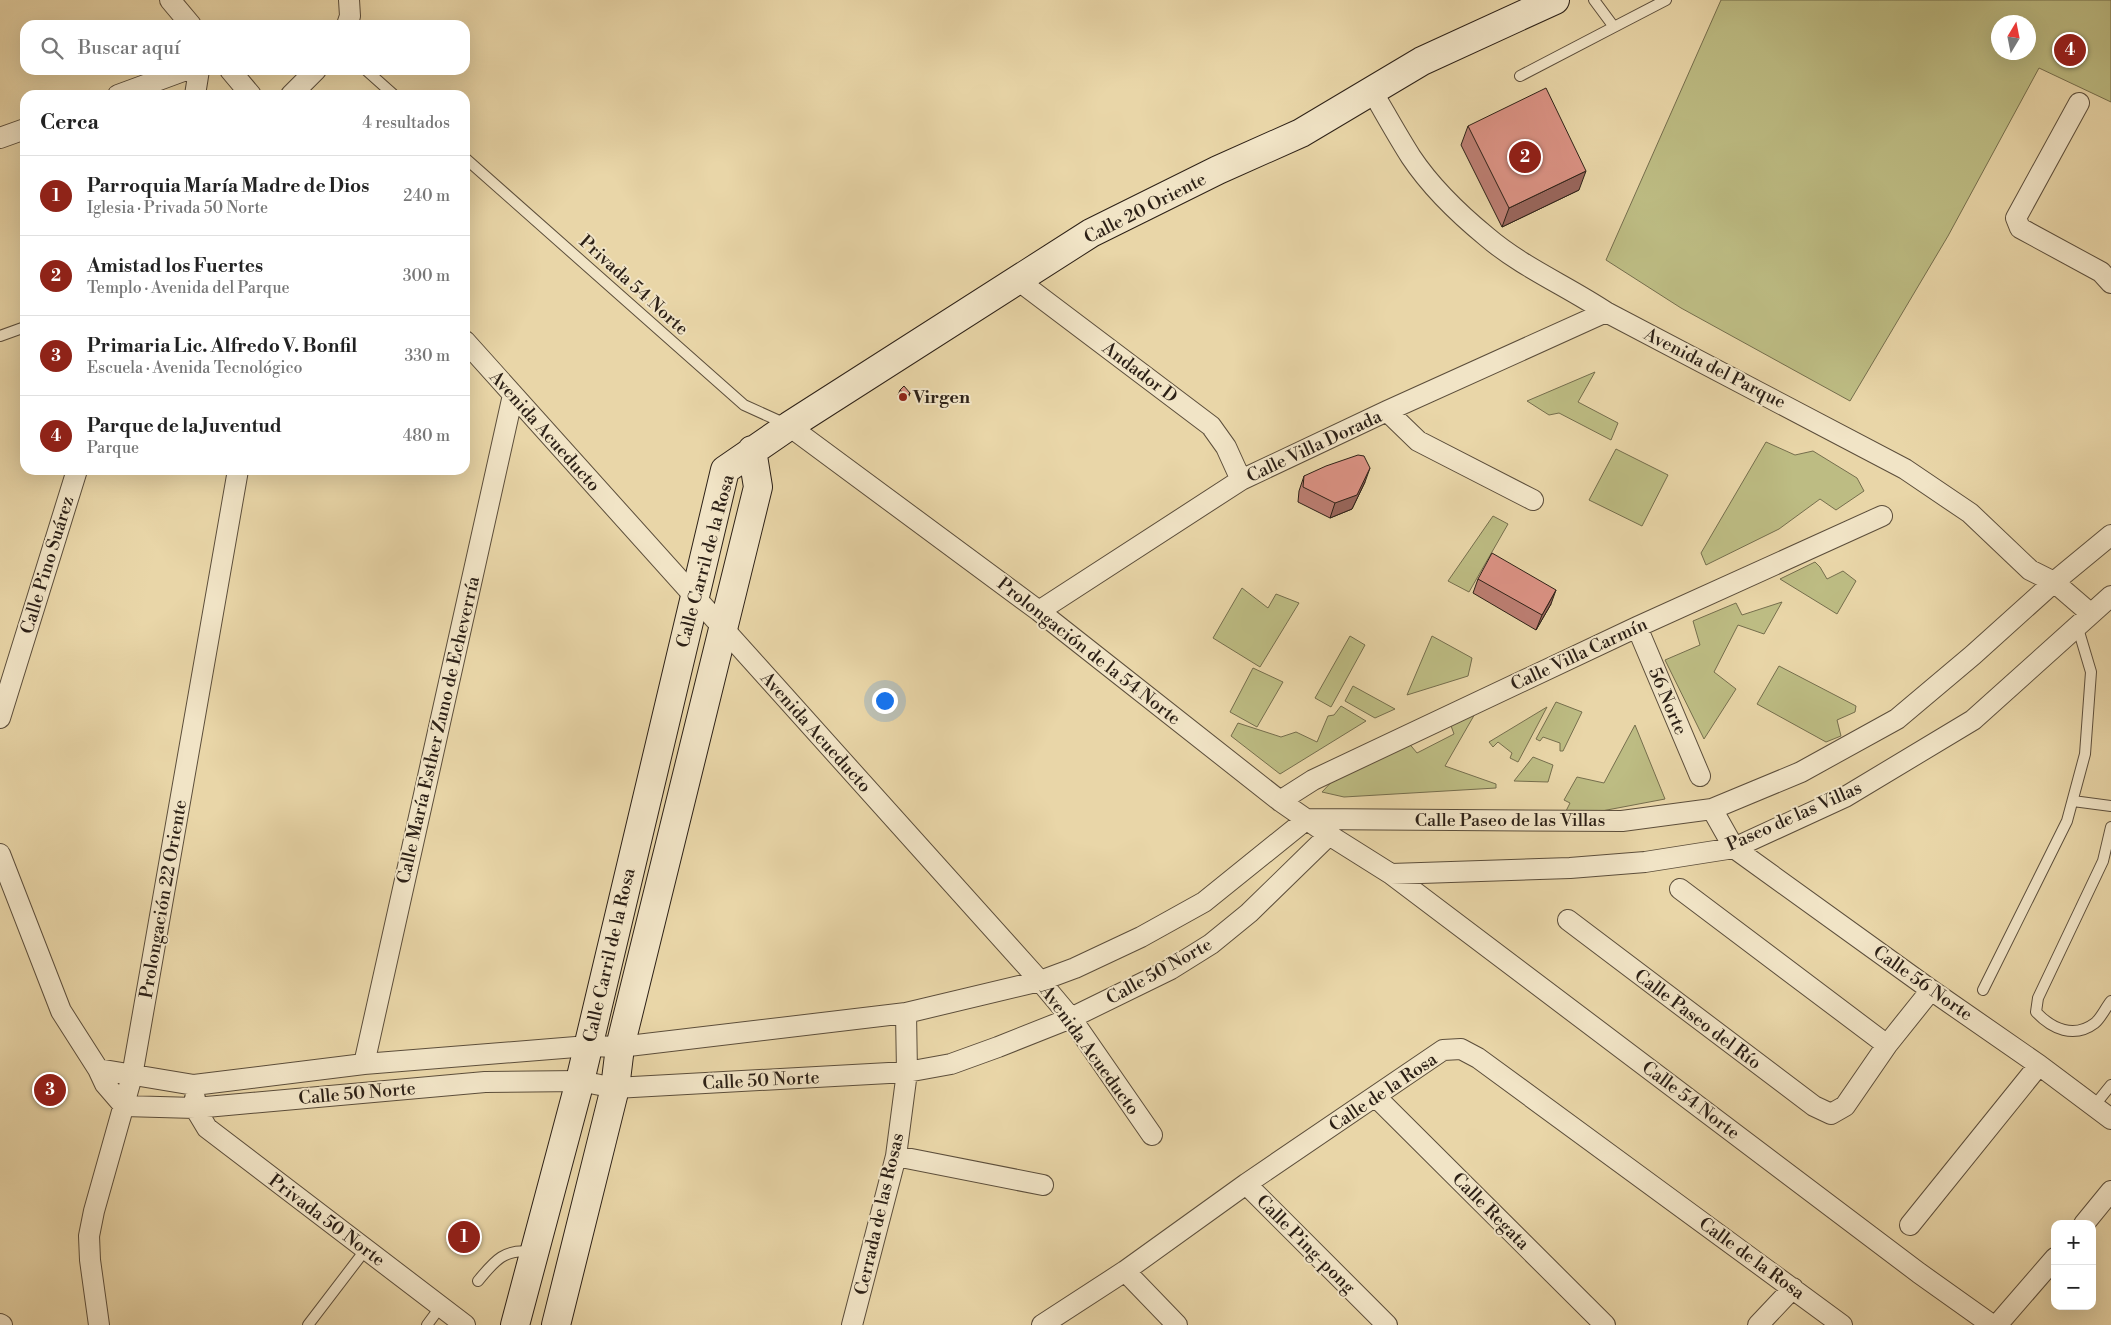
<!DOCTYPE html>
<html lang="es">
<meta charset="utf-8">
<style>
:root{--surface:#fff;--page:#f2f2f2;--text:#222;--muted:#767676;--line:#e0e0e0;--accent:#8f2418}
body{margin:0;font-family:"Libre Bodoni",serif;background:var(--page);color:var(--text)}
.controls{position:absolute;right:15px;bottom:15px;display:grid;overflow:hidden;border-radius:10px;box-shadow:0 5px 20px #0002}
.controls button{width:45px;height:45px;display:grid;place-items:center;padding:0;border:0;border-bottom:1px solid var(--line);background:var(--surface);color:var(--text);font:25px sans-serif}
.compass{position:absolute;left:1991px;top:15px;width:45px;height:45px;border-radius:50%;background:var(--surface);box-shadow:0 5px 20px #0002;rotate:10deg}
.you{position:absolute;left:884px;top:700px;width:18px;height:18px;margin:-12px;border:4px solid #fff;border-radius:50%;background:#1a73e8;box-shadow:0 0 0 8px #1a73e833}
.badge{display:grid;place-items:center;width:32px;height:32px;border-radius:50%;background:var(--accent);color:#fff;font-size:16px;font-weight:700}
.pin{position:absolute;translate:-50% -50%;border:2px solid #fff;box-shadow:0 1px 5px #0006}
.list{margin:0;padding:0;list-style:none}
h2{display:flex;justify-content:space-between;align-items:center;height:65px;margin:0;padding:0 20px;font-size:21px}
h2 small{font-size:16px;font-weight:400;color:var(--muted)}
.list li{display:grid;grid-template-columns:32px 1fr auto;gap:15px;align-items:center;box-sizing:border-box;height:80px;padding:0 20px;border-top:1px solid var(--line)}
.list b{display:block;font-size:19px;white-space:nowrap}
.list p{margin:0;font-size:16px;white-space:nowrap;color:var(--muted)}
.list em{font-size:16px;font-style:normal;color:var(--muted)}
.icon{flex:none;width:28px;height:28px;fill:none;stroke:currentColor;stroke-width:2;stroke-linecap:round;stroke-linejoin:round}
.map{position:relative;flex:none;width:2111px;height:1325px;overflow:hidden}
.search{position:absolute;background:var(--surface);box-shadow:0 5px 20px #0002;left:20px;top:20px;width:450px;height:55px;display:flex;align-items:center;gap:12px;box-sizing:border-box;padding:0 18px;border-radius:15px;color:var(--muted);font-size:19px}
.panel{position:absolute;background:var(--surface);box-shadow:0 5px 20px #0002;left:20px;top:90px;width:450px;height:385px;border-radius:15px}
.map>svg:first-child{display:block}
</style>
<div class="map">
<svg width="2111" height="1325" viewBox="0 0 2111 1325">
<rect width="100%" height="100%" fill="#e9d6a8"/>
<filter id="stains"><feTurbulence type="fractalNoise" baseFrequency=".004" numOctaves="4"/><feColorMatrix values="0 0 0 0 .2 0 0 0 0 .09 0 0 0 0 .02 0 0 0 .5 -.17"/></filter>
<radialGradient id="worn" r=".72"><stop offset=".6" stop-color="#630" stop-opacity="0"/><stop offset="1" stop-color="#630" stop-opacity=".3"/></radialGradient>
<!-- green -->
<path fill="#bdbc83" stroke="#756e4d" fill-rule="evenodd" d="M1721 0H2111V102L2039 68 1948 236 1850 401 1681 308 1606 260ZM2028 22V52H1998V22Z
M1595 372 1578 402 1618 423 1611 440 1559 413 1549 415 1527 401Z
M1766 442 1795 455 1813 451 1857 478 1864 491 1836 510 1820 499 1779 529 1706 565 1701 553Z
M1616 449 1668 475 1642 526 1589 500Z
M1493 516 1508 524 1469 592 1448 581Z
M1815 562 1820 567 1827 579 1843 571 1856 581 1837 614 1780 579Z
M1242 588 1268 608 1276 594 1299 603 1260 667 1213 638Z
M1782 602 1764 634 1738 625 1714 672 1736 689 1704 739 1665 660 1700 645 1693 621 1736 603 1742 615Z
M1350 636 1365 645 1331 707 1315 698Z
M1432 636 1472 658 1468 676 1407 695Z
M1779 666 1856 706 1855 712 1837 720 1841 736 1826 742 1757 704Z
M1253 668 1283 682 1257 727 1230 712Z
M1353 686 1395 709 1375 718 1345 701Z
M1556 702 1582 712 1563 751H1560V743L1543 737 1540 741 1536 739Z
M1341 706 1366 721 1280 774 1231 736 1238 723 1281 737 1296 732 1317 742 1328 716 1334 715Z
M1547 707 1518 762 1510 758 1512 753 1498 742 1493 747 1489 742Z
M1476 712 1445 766 1496 784V788L1344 797 1322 792 1357 755 1407 741 1417 753 1454 734 1450 723Z
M1635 725 1665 799 1570 817 1564 815 1570 803 1564 800 1577 777 1604 783Z
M1533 757 1553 765 1548 782 1514 781Z"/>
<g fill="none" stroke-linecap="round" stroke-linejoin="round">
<!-- service casing -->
<g stroke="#5c4e3b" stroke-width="12">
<path id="service" d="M1594 0 1614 27 1666 0
M366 70 394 95
M1520 76 1614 27
M465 158 744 405 786 424
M0 336 25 327
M2073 801 2111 806
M2111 827 2103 861 2038 998 2036 1012C2052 1029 2074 1039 2095 1023 2101 1018 2106 1007 2111 1001
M1983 990 2067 821 2085 754 2091 672 2077 625
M2094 1106 2111 1085
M478 1281C495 1260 505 1248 533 1252
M308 1325 366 1249
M427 1325 441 1306"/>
</g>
<!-- minor casing -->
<g stroke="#5c4e3b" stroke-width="22">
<path id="minor" d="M170 0 191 25
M347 25 350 16 349 0
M230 70 251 95
M1372 91C1385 113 1397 135 1411 157 1431 187 1459 214 1487 237 1522 267 1567 286 1606 312L1905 469 1970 513 2030 570 2054 582 2090 613
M118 95 186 70
M195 95 199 70
M291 95 316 70
M2079 103 2016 218 2020 228 2101 272 2111 283
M0 138 25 129
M1019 281 1211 426 1226 447 1241 480
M465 341 1040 981 1071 1018 1152 1135
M1387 411 1418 441 1533 500
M789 426 1039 611 1280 801 1329 835 1391 874 1919 1273 1992 1325
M1039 611 1241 480 1387 411 1606 312
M1637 627 1700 776
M0 718 77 470
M1280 801 1313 780 1637 627 1882 516
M1712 809 1734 848 1931 990 2039 1065 2111 1119
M1307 819 1622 821 1712 809 1801 772 1897 719 1973 655 2054 582 2111 535
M0 854 61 1011 98 1069 105 1084 124 1106 195 1108 485 1082 580 1081 615 1088 907 1072 951 1064 998 1047 1071 1018 1171 969 1211 944 1249 913 1329 835
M1391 874 1570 868 1645 862 1734 848 1845 797 1973 720 2111 596
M1680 889 1887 1045
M1568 920 1814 1106 1831 1114 1845 1106 1887 1045 1931 990
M364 1064 513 395
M98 1069 194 1085 364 1064 588 1046 620 1047 906 1013 1040 981 1075 968 1141 937 1204 902 1307 819
M1376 1097 1605 1325
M195 1098V1108L207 1128 465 1325
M896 1156 1043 1185
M1246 1184 1387 1325
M2084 1224 2111 1191
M1910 1225 2039 1065
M1125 1271 1177 1325
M0 1324 2 1325
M99 1325 90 1260 89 1236 94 1211 132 1076 238 470
M852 1325 896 1156 907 1072 906 1013
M1042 1325 1125 1271 1246 1184 1443 1050 1461 1049 1478 1058 1842 1325
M1758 1325 1793 1288
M1997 1325 2055 1258"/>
</g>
<!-- secondary casing -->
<g stroke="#2d2117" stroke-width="30">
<path id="secondary" d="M515 1325 580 1081 725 470 789 426 1091 233 1218 170 1301 133 1422 61 1555 0
M556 1325 615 1088 620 1047 758 487 752 450"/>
</g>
<!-- service -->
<use href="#service" stroke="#f1e4c6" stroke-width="10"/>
<!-- minor -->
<use href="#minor" stroke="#f1e4c6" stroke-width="20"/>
<!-- secondary -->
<use href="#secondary" stroke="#f1e4c6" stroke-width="28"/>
</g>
<!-- wall -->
<path fill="#bc7e72" stroke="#2d2117" d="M1468 126 1579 190 1502 227 1461 145Z
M900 390 910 393 908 398 905 401 898 395Z
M1304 476 1365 482 1352 509 1330 518 1298 502 1299 491Z
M1478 579 1551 604 1536 630 1473 593Z"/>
<!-- shaded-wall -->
<path fill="#99665c" stroke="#2d2117" d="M1586 171 1579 190 1502 227 1509 208Z
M910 393 908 398 905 401 907 396Z
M1370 468 1365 482 1352 509 1330 518 1335 503Z
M1556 590 1551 604 1536 630 1542 615Z"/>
<!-- building -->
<path fill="#db9284" stroke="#2d2117" d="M1546 88 1586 171 1509 208 1468 126Z
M904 386 910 393 907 396 900 390Z
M1358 455 1364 456 1370 468 1357 495 1335 503 1303 487 1304 476 1326 466Z
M1492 553 1556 590 1542 615 1478 579Z"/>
<!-- markers -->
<circle fill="#8f2418" stroke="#f1e4c6" stroke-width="2" cx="903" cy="397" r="5"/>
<g text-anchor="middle" stroke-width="4" stroke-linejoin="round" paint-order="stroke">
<!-- street labels -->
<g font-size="18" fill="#2d2117" stroke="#f1e4c6">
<text transform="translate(1145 208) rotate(-27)" y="6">Calle 20 Oriente</text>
<text transform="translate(634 285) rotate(42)" y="6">Privada 54 Norte</text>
<text transform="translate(1715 368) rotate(27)" y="6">Avenida del Parque</text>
<text transform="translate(1140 372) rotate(37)" y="6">Andador D</text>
<text transform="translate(545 431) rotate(48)" y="6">Avenida Acueducto</text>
<text transform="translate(1314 446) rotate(-25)" y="6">Calle Villa Dorada</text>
<text transform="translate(705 561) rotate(-75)" y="6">Calle Carril de la Rosa</text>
<text transform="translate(47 565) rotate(-73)" y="6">Calle Pino Suárez</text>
<text transform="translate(1089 651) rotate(38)" y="6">Prolongación de la 54 Norte</text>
<text transform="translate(1579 654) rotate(-25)" y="6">Calle Villa Carmín</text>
<text transform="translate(1668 701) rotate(67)" y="6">56 Norte</text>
<text transform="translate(438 730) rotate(-77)" y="6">Calle María Esther Zuno de Echeverría</text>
<text transform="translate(816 732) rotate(48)" y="6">Avenida Acueducto</text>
<text transform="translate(1794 816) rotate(-24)" y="6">Paseo de las Villas</text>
<text x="1510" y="826">Calle Paseo de las Villas</text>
<text transform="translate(163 899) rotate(-80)" y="6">Prolongación 22 Oriente</text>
<text transform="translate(609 955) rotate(-77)" y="6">Calle Carril de la Rosa</text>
<text transform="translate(1159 971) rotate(-29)" y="6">Calle 50 Norte</text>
<text transform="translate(1923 983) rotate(35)" y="6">Calle 56 Norte</text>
<text transform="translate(1698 1019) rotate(37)" y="6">Calle Paseo del Río</text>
<text transform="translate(1090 1050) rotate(54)" y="6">Avenida Acueducto</text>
<text transform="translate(761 1080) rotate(-3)" y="6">Calle 50 Norte</text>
<text transform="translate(1383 1092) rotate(-34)" y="6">Calle de la Rosa</text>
<text transform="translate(357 1093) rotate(-5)" y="6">Calle 50 Norte</text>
<text transform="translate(1691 1100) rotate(37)" y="6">Calle 54 Norte</text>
<text transform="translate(1491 1211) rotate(45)" y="6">Calle Regata</text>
<text transform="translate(879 1214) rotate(-77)" y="6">Cerrada de las Rosas</text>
<text transform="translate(327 1220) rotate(37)" y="6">Privada 50 Norte</text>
<text transform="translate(1306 1244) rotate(45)" y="6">Calle Ping-pong</text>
<text transform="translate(1752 1258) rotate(36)" y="6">Calle de la Rosa</text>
</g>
<!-- poi labels -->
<g font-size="18" font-weight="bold" fill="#2d2117" stroke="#f1e4c6" text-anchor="start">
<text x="913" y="403">Virgen</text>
</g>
</g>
<rect width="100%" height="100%" filter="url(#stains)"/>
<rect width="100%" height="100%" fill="url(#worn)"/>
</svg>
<div class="controls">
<button>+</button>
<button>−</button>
</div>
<svg class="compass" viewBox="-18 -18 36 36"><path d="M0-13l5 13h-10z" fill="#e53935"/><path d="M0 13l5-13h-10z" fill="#767676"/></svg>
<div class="you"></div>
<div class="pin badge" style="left:464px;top:1237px">1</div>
<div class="pin badge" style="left:1525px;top:157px">2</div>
<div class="pin badge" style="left:50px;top:1090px">3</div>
<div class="pin badge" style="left:2070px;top:50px">4</div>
<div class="search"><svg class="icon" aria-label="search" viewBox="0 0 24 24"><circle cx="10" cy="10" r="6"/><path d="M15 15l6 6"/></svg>Buscar aquí</div>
<section class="panel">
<h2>Cerca<small>4 resultados</small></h2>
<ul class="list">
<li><span class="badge">1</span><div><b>Parroquia María Madre de Dios</b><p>Iglesia · Privada 50 Norte</p></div><em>240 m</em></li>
<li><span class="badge">2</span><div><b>Amistad los Fuertes</b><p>Templo · Avenida del Parque</p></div><em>300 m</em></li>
<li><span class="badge">3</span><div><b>Primaria Lic. Alfredo V. Bonfil</b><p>Escuela · Avenida Tecnológico</p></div><em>330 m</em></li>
<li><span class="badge">4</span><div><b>Parque de la Juventud</b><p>Parque</p></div><em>480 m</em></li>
</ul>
</section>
</div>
